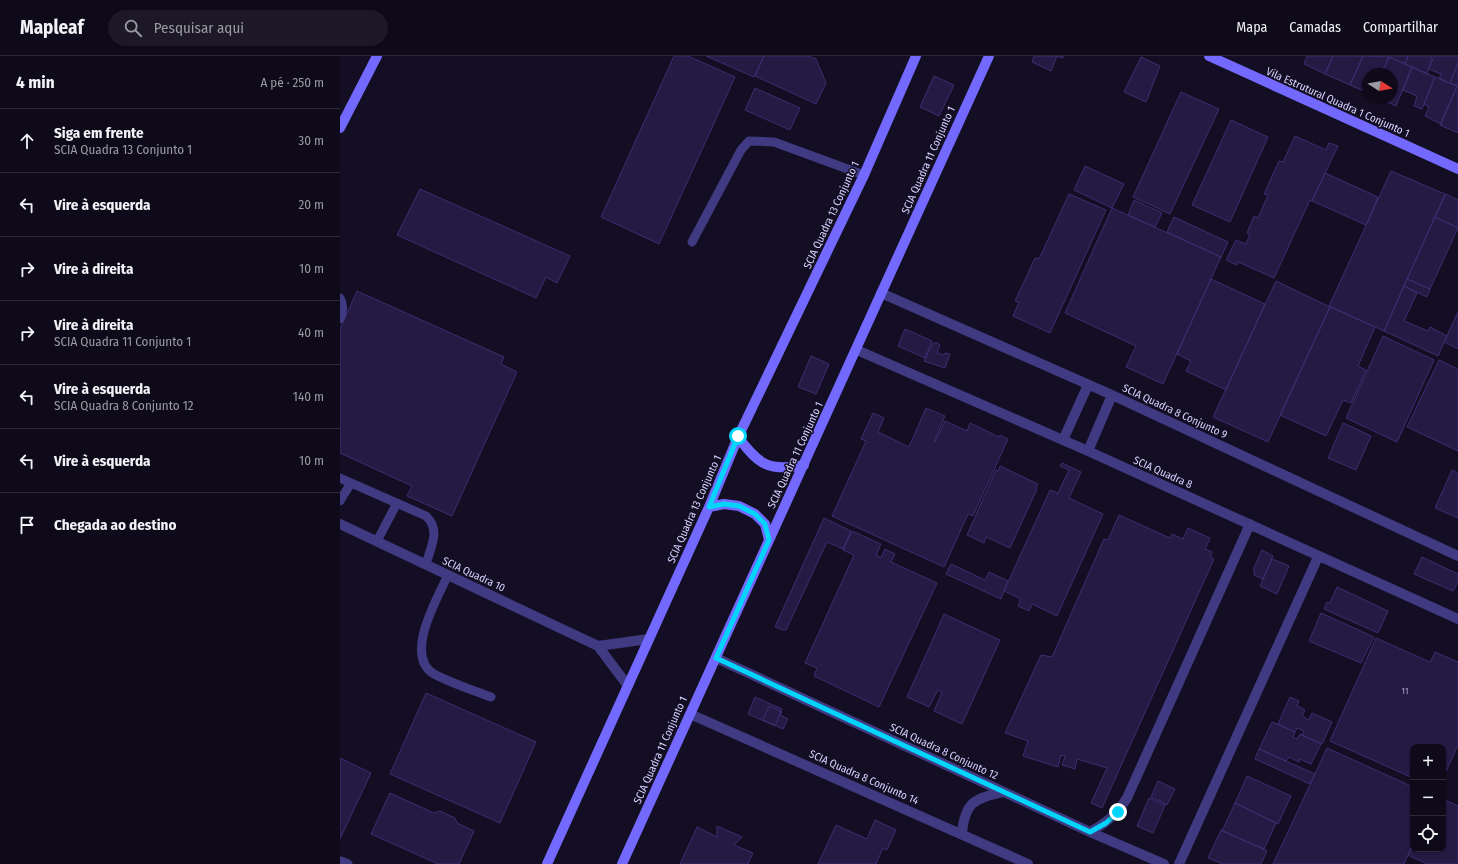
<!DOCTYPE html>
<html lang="pt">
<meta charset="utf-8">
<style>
:root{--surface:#0e0a1a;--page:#1c1827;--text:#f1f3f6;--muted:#9b9aa2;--line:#2e2b39}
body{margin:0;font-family:"Fira Sans Condensed",sans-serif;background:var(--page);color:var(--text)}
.controls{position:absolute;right:12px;bottom:12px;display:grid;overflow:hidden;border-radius:8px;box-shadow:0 1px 3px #0004}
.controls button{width:36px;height:36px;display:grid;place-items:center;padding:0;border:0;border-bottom:1px solid var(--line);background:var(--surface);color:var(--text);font:20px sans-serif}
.compass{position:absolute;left:1022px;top:12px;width:36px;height:36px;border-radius:50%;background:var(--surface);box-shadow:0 1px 3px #0004;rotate:101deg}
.stop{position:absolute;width:12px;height:12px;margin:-9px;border:3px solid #02d5f9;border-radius:50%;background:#fff}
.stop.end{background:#02d5f9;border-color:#fff;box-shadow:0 1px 4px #0008}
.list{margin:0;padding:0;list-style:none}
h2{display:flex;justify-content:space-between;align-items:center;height:52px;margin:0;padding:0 16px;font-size:17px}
h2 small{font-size:13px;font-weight:400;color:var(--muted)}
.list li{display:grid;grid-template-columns:26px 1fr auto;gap:12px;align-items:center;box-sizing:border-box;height:64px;padding:0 16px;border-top:1px solid var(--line)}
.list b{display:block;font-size:15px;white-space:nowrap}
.list p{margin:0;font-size:13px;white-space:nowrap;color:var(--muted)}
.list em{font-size:13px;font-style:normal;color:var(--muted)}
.icon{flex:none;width:22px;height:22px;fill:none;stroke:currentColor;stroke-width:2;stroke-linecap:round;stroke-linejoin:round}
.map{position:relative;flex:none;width:1118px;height:808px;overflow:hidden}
header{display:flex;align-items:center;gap:24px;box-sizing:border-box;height:56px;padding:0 20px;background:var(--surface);border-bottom:1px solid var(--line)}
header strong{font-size:19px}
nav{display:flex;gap:22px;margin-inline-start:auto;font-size:14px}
.search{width:280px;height:36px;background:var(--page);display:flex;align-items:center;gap:10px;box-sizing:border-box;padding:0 14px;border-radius:22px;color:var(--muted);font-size:15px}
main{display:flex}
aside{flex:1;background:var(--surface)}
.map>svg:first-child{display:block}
</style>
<header>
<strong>Mapleaf</strong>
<div class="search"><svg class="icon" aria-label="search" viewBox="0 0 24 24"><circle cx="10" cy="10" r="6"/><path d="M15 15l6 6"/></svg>Pesquisar aqui</div>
<nav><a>Mapa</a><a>Camadas</a><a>Compartilhar</a></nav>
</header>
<main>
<aside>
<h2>4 min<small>A pé · 250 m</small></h2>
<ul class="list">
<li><svg class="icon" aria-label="ahead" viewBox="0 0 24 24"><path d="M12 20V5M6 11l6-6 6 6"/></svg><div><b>Siga em frente</b><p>SCIA Quadra 13 Conjunto 1</p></div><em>30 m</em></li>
<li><svg class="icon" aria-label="left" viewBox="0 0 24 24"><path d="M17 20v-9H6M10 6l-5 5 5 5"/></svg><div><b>Vire à esquerda</b></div><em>20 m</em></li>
<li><svg class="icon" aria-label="right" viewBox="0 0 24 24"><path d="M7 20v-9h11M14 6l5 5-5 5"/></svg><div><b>Vire à direita</b></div><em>10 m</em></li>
<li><svg class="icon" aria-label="right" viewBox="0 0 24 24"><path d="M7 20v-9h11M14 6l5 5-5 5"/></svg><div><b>Vire à direita</b><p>SCIA Quadra 11 Conjunto 1</p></div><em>40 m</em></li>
<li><svg class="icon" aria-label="left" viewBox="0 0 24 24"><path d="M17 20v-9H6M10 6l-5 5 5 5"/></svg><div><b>Vire à esquerda</b><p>SCIA Quadra 8 Conjunto 12</p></div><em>140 m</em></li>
<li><svg class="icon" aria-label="left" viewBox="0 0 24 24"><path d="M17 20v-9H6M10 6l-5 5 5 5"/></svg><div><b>Vire à esquerda</b></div><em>10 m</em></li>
<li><svg class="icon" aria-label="arrive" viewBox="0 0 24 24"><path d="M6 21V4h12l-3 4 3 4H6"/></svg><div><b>Chegada ao destino</b></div></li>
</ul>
</aside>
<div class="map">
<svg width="1118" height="808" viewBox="0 0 1118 808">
<rect width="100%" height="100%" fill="#130e23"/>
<!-- building -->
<path fill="#251a44" stroke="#3d2d70" d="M334 0H348L395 21 319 188 261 161Z
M366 0H424L414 21Z
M424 0H468L476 3 486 27 476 48 415 20Z
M694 0H723V2L717 0 711 15 692 6Z
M967 0H993L985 18 964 8Z
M993 0H1023L1010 29 985 18Z
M1023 0 1049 1 1041 18H1028V37L1010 29Z
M1046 0H1068L1065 8Z
M1068 0H1092L1087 18 1065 8Z
M1094 0H1118V7L1110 27 1099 22 1101 18 1089 13Z
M801 1 820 10 806 46 784 36Z
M1049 1 1072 11 1056 50 1039 42H1052V18H1041Z
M1118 7V30L1110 27Z
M1072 11 1095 21 1082 53 1074 50 1077 40 1063 34Z
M594 20 614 29 599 60 580 51Z
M1095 21 1117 30 1101 68 1085 60 1089 51 1084 48Z
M1117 30H1118V77L1100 69Z
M415 32 460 52 450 74 405 54Z
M841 36 879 53 830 158 793 141Z
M891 64 928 81 890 166 852 149Z
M955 80 986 94 989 87 998 90 972 145 970 144 934 222 898 206 897 209 886 204 896 184 906 188 910 178 907 177 914 160 918 162 928 139 924 138 939 105 943 106Z
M745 110 784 128 772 152 734 134Z
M1051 115 1105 138 1044 275 989 250Z
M985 117 1038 141 1026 169 972 145Z
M80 133 230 200 217 227 206 221 196 242 57 179Z
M729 138 766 154 710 277 673 260 679 246 675 245 695 202 699 203Z
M1106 138 1118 144V172L1095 161Z
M794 144 822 157 815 171 788 159Z
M772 152 881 201 823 328 786 311 796 290 725 257Z
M834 161 888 186 881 201 827 176Z
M1095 161 1118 172 1090 233 1067 223Z
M871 223 925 248 886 334 846 315 851 305 837 298Z
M1067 223 1090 233 1087 241 1064 230Z
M936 225 990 251 928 386 873 361Z
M1064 230 1077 237 1064 265 1088 275 1090 271 1107 280 1098 300 1044 275Z
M17 235 164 301 161 308 177 316 112 460 67 440 72 430 0 397V273Z
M990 251 1035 271 1018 310 1026 314 1011 347 1003 344 986 380 940 359Z
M1118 256V293L1104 286Z
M565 273 592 285 585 302 558 290Z
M1043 280 1094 304 1057 386 1006 362Z
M593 287H598L600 289 597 297 604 299 605 297 610 298 605 312 584 305Z
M471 300 489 308 476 338 458 331Z
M1099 304 1118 313V395L1067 371Z
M586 352 605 360 594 386H595L605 365 627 375 630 367 659 381 660 379 668 383 633 460 628 458 604 511 492 460 526 385 521 383 533 357 544 362 538 376 569 391Z
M1003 367 1031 380 1016 414 988 402Z
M722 407 741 416 729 442 763 458 717 560 692 548 689 555 678 550 681 543 664 535 710 434 718 437 729 414 720 410Z
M660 410 698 428 696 432 697 433 670 492 646 481 644 487 627 479 656 414 658 415Z
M1112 414 1118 417V462L1095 452Z
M779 459 830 482 832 478 843 483 848 472 870 482 865 493 872 496 870 501 874 503 762 752 751 747 767 712 737 703 735 713 722 709 725 700 721 699 718 711 683 700 688 685 665 677 701 599 712 601 764 483 768 484Z
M484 462 511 475 503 493 487 486 446 574H443L435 571Z
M512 475 541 488 536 499 541 502 545 493 555 498 551 506 597 527 539 651 474 620 477 612 465 607 514 499 503 494Z
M922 494 933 500 923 523 914 519V512Z
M1082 501 1118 518V526L1113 535 1074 518Z
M932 503 949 510 937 538 920 530Z
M611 508 645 524 649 516 668 525 661 543 606 518Z
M997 531 1048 555 1038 577 984 553 987 546 990 547Z
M981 557 1034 581 1021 607 969 585Z
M604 558 660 584 622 668 594 655 602 636 598 634 589 651 567 641Z
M1036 582 1090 606 1095 596 1118 606V689L1103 722V691H1073V722L990 685Z
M86 637 196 686 160 767 50 718Z
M415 641 442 653 435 670 408 658Z
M950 641 959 645 957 650 965 654 962 660 969 664 972 657 992 666 982 688 962 679 964 675 957 672 955 676 938 668Z
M429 650 442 656 440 659 448 663 443 673 423 664Z
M932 666 955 676 953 681 957 683 960 678 981 688 971 708 960 703 959 706 949 701 946 705 919 693Z
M987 692 1073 731V788L1064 808H933Z
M919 693 975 718 970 728 915 703Z
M0 702 31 717 0 783Z
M907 720 951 740 938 768 895 747Z
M818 725 835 733 827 749 820 745V743L819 745 811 741Z
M50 737 94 757 100 755 115 762 117 767 134 775 119 808H98L31 778Z
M809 742 825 749 813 777 797 770Z
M1103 743 1118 750V808H1087L1068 799 1073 788V793H1103Z
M895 747 936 767 924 793 882 775Z
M535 764 556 774 547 794 543 792 536 808H478L496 769 527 783Z
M377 770 402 781 394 789 413 797 408 808H340L357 771 377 781Z
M881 774 927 795 921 808H883L868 802Z"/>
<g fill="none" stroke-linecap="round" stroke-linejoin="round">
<!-- lane -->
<path stroke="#403a82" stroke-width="9" d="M352 186 401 94 409 85 434 86 524 119
M0 242C4 249 3 255 0 263
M0 422 86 460C101 474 91 490 86 508
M0 445 11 427
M37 485 57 447
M108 519C98 541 63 600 94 618 111 627 132 634 151 641
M1 805 8 808"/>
<!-- street -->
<path stroke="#403a82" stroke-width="10" d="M541 237 772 339 1118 500
M517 294 748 395 1118 563
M723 384 748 329
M748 395 772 339
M0 468 258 590 288 630
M258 590 309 583
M376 602 750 776 824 808
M350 658 688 808
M750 776C766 767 777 758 787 742L910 468
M622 777C625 746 634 743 663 736
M839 808 978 501"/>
<!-- secondary -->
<path stroke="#7369fe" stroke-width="10" d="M869 0 1118 113
M0 72 37 0
M398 381C419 409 429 416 464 409
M369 451 384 448 399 450 415 458 425 468 429 484
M207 808 369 451 398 381 524 119 576 0
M282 808 649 0"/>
</g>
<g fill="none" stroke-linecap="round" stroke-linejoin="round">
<!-- route -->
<path stroke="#02d5f9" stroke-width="5" d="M398 380 369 451 384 448 399 450 415 458 425 468 429 484 376 602 750 776 766 767 778 756"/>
</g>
<g text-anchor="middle" stroke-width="3" stroke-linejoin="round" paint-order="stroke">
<!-- number labels -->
<g font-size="9" fill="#aba3d0">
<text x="1065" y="638">11</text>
</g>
<!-- street labels -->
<g font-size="11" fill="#d8d1ff" stroke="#130e23">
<text transform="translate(998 46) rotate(24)" y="4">Vila Estrutural Quadra 1 Conjunto 1</text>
<text transform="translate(588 104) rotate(-66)" y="4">SCIA Quadra 11 Conjunto 1</text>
<text transform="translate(491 159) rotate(-65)" y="4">SCIA Quadra 13 Conjunto 1</text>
<text transform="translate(835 355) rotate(25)" y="4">SCIA Quadra 8 Conjunto 9</text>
<text transform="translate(455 399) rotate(-65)" y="4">SCIA Quadra 11 Conjunto 1</text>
<text transform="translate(823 416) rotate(24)" y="4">SCIA Quadra 8</text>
<text transform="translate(354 453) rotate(-66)" y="4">SCIA Quadra 13 Conjunto 1</text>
<text transform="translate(134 518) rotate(25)" y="4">SCIA Quadra 10</text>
<text transform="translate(320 694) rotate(-66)" y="4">SCIA Quadra 11 Conjunto 1</text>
<text transform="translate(604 695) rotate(25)" y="4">SCIA Quadra 8 Conjunto 12</text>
<text transform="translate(524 721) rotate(24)" y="4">SCIA Quadra 8 Conjunto 14</text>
</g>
</g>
</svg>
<div class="controls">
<button>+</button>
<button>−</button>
<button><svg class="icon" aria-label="locate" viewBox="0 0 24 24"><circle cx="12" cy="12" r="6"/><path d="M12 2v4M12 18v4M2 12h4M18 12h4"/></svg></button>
</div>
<svg class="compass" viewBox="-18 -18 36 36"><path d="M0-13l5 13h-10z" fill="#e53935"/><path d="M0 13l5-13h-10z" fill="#9b9aa2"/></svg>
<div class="stop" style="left:398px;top:380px"></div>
<div class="stop end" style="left:778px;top:756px"></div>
</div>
</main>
